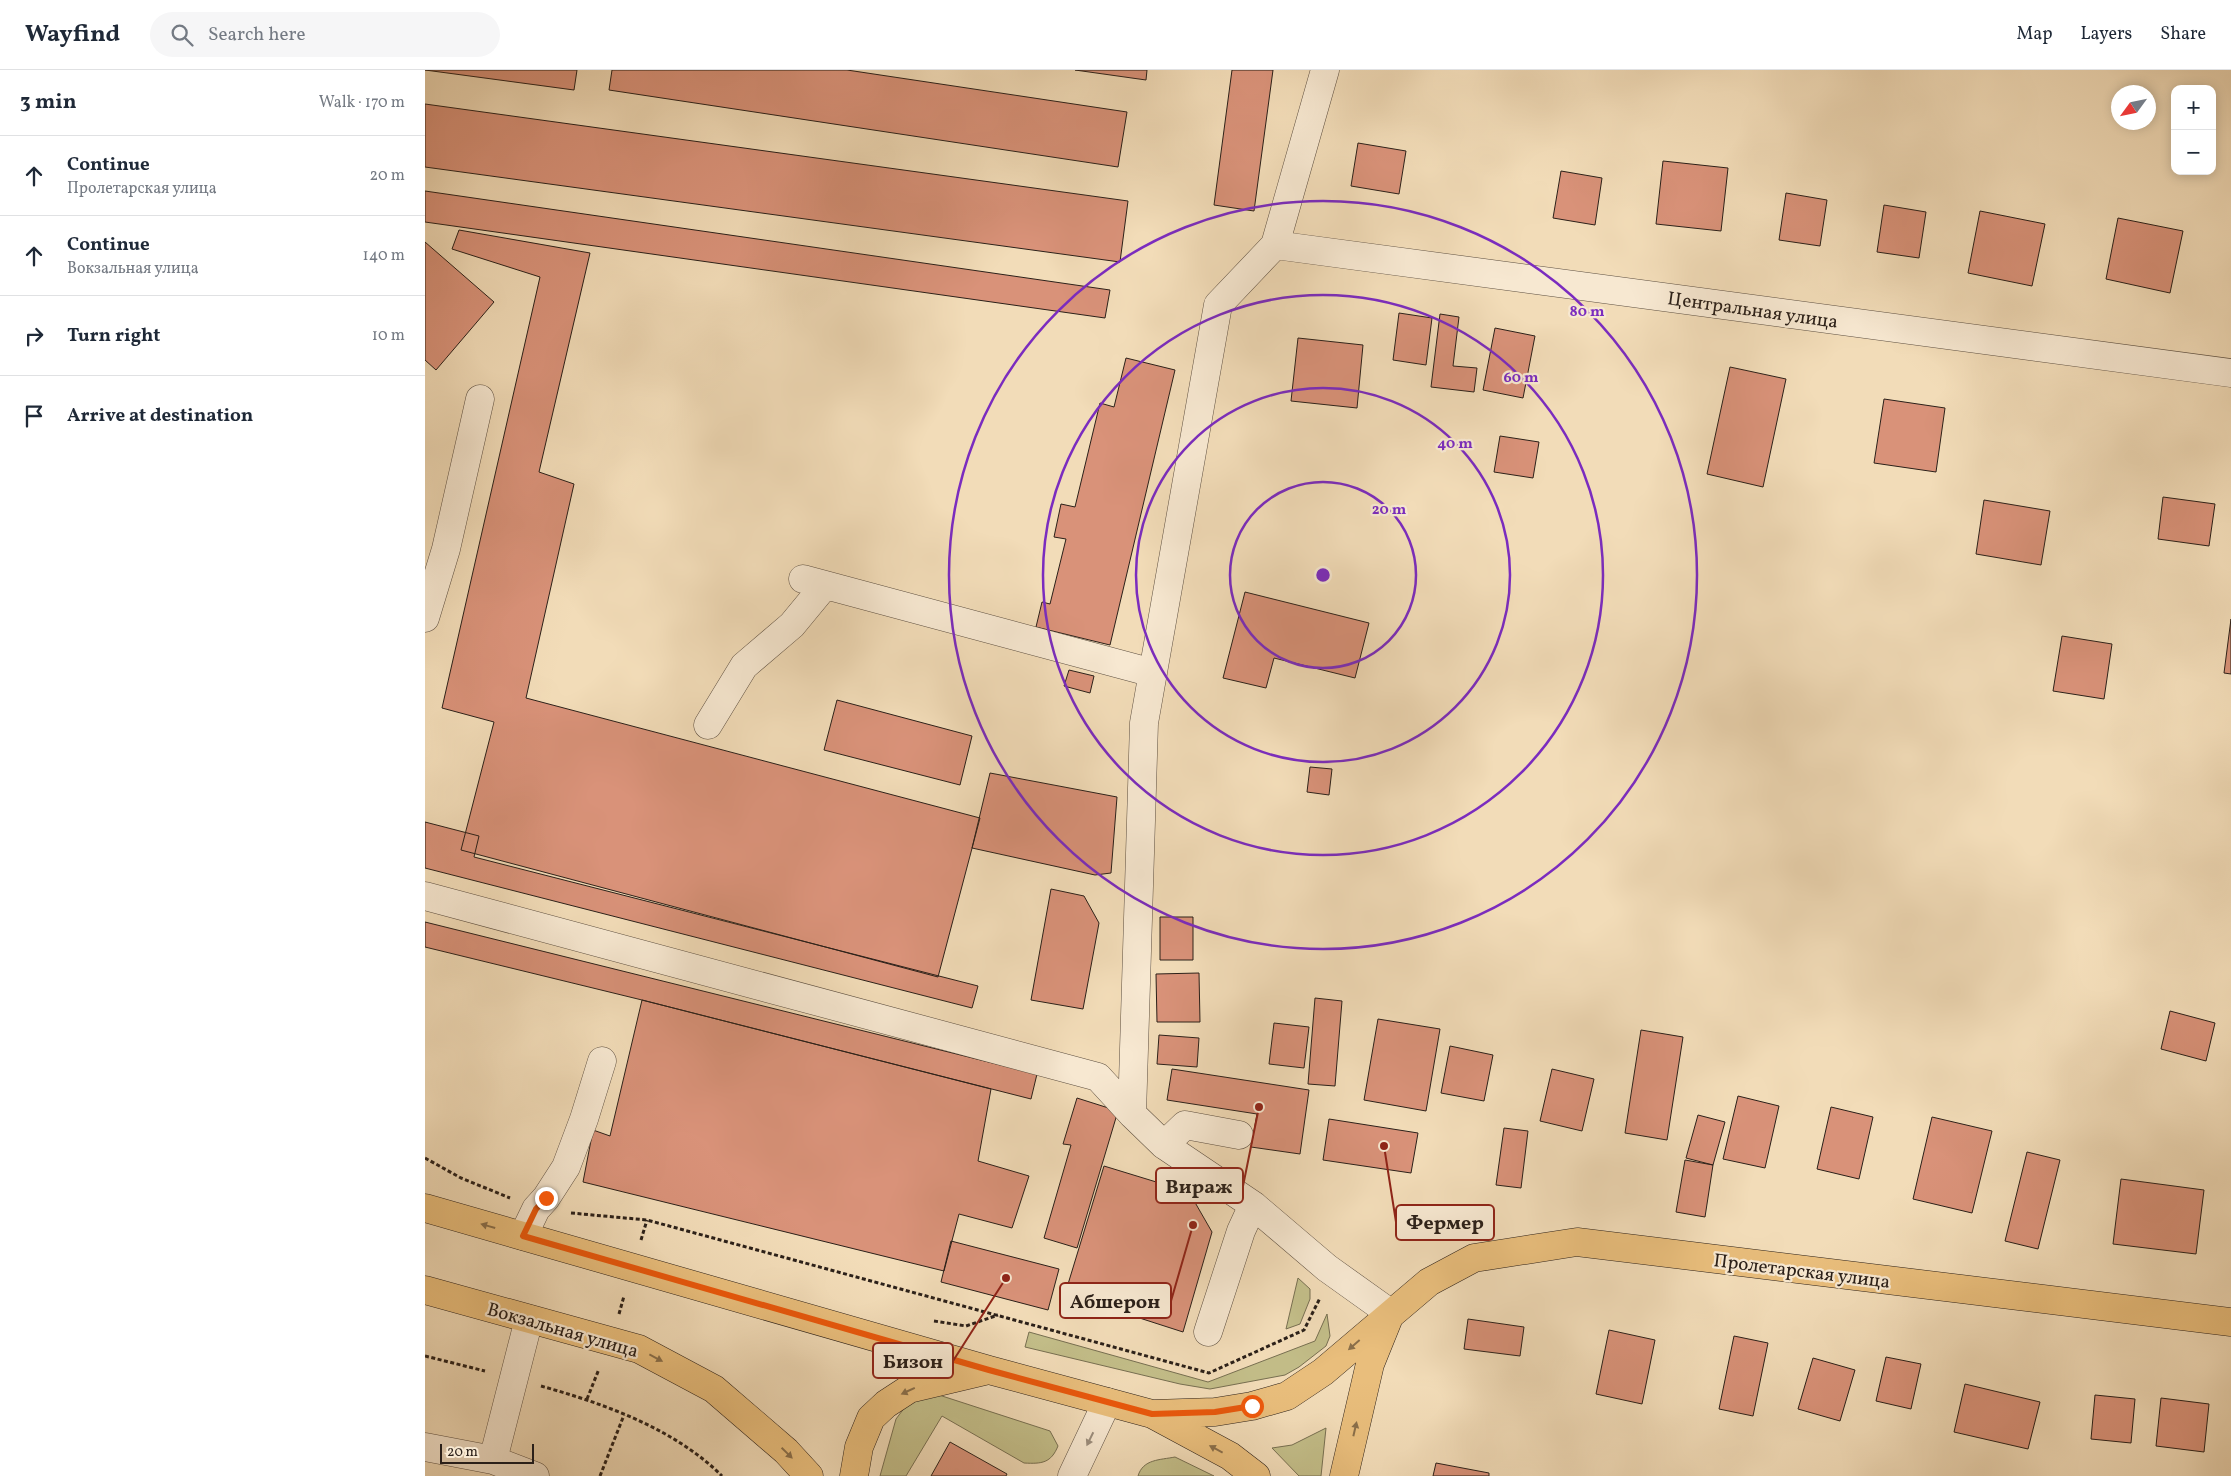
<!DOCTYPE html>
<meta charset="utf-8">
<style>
:root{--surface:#fff;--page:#f6f6f7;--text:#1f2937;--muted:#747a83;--line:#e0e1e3}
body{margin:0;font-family:Vollkorn,serif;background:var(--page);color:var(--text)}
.controls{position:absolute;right:15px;top:15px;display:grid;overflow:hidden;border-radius:10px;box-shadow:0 2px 12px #0003}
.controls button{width:45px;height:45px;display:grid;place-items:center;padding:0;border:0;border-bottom:1px solid var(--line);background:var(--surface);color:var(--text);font:25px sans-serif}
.compass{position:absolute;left:1686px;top:15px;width:45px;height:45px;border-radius:50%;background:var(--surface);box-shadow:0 2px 12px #0003;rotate:237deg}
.scale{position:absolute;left:15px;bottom:12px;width:94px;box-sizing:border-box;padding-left:5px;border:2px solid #2b2019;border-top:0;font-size:14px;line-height:18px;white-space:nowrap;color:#2b2019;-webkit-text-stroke:4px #f7e8d1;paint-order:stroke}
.stop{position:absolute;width:15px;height:15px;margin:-11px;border:4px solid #ea580c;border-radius:50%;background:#fff}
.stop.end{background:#ea580c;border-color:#fff;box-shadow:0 1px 5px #0008}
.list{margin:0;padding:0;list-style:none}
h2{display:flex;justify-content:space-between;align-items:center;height:65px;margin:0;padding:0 20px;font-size:21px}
h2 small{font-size:16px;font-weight:400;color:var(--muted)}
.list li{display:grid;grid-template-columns:32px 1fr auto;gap:15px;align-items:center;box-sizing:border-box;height:80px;padding:0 20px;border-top:1px solid var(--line)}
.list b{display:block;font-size:19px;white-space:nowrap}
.list p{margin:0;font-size:16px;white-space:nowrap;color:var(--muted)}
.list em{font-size:16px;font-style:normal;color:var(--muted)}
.icon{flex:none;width:28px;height:28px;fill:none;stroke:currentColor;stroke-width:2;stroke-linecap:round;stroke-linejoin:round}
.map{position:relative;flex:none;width:1806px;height:1406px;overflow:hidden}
header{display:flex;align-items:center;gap:30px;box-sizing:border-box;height:70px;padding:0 25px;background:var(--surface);border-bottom:1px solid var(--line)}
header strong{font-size:24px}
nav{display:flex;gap:28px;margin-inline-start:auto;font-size:18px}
.search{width:350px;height:45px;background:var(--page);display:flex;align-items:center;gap:12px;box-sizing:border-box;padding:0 18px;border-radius:28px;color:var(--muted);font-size:19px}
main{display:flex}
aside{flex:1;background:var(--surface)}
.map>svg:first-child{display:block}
</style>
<header>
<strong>Wayfind</strong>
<div class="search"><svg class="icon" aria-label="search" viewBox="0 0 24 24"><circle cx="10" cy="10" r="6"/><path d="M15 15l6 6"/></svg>Search here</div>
<nav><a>Map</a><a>Layers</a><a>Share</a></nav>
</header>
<main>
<aside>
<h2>3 min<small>Walk · 170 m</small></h2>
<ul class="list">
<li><svg class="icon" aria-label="ahead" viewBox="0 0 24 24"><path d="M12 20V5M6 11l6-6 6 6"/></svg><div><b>Continue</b><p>Пролетарская улица</p></div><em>20 m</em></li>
<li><svg class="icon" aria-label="ahead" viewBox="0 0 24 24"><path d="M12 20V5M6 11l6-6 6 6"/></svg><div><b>Continue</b><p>Вокзальная улица</p></div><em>140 m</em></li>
<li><svg class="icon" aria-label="right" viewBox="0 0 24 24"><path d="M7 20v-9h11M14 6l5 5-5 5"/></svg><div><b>Turn right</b></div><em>10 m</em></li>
<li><svg class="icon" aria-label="arrive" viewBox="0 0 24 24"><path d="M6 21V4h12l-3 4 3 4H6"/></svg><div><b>Arrive at destination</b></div></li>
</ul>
</aside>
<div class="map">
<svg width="1806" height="1406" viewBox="0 0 1806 1406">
<rect width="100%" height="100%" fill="#f2dcb8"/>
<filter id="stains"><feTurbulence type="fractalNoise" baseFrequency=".004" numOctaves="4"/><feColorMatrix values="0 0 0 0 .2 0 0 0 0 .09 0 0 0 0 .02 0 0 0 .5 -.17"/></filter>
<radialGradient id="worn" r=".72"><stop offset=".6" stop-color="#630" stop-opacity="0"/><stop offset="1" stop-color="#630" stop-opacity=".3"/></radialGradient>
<!-- green -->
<path fill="#c3be89" stroke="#776f51" d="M873 1208 885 1219V1229L875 1254 861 1259Z
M902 1244 905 1266 901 1276 874 1297 860 1305 785 1319 755 1314 600 1277 604 1262 783 1312 890 1271Z
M514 1325 625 1361 633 1376C626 1393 617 1394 599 1393L517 1346 481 1406H455L471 1349 483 1333Z
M901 1358 896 1406H874L847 1378 867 1375Z
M750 1387 789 1406H713C718 1389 735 1390 750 1387Z"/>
<!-- building -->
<path fill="#d99279" stroke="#2b2019" d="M0 0H152L149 20Z
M187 0H422L702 42 693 97 184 20Z
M650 0H722L721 10Z
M807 0H848L829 141 789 135Z
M0 34 703 131 695 192 0 97Z
M933 73 981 81 974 124 926 116Z
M1238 91 1303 98 1296 161 1231 154Z
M1136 101 1177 108 1170 155 1128 148Z
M0 121 685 220 680 248 0 152Z
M1361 123 1402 130 1395 176 1354 170Z
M1459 135 1501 142 1494 188 1452 182Z
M1555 141 1620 154 1607 216 1543 203Z
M1693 148 1758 161 1745 223 1681 209Z
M34 160 165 183 114 402 149 414 101 628 555 748 513 907 36 780 69 652 17 638 115 207 27 179Z
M0 172 69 232 11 300 0 290Z
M974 243 1007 248 1001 295 968 290Z
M1015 244 1034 247 1028 296 1052 298 1049 322 1006 317Z
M1070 258 1110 266 1098 328 1058 320Z
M873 268 938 275 932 338 866 331Z
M701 288 750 300 685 575 611 557 617 532 625 534 641 469 629 467 636 434 650 437 675 333 689 337Z
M1305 297 1361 309 1338 417 1282 404Z
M1459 329 1520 338 1511 402 1449 393Z
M1075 366 1114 372 1108 408 1069 402Z
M1738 427 1790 434 1784 476 1733 469Z
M1559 430 1625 441 1616 495 1551 484Z
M820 522 944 553 930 608 849 588 841 618 798 608Z
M1806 549V604L1799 603Z
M1637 566 1687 574 1679 629 1628 621Z
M644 600 669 606 665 623 639 616Z
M412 630 547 666 535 715 399 680Z
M885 697 907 699 904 725 882 722Z
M565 703 692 727 686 803 670 805 547 778Z
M0 752 54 766 49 787 553 916 547 938 0 798Z
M626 819 659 826 674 853 658 939 606 930Z
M735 847H768V890H735Z
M0 852 612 1004 606 1029 217 930 0 877Z
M774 903 775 952H732L731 904Z
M890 928 917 931 910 1016 883 1014Z
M217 930 566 1019 553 1091 604 1106 587 1158 534 1144 519 1201 158 1112 168 1060 185 1066Z
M1745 941 1790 953 1781 991 1736 979Z
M953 949 1015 959 1001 1041 939 1030Z
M849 953 884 957 879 998 844 994Z
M1216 960 1258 967 1242 1070 1200 1063Z
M734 965 774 968 772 997 732 994Z
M1025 976 1068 985 1059 1031 1016 1023Z
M747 999 884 1020 875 1084 826 1077 832 1044 742 1030Z
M1127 999 1169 1009 1157 1061 1115 1051Z
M1313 1026 1354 1036 1340 1098 1298 1089Z
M652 1028 693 1041 652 1178 619 1168 646 1075 638 1074Z
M1406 1037 1448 1047 1434 1109 1392 1099Z
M1273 1045 1300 1052 1288 1095 1261 1088Z
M1507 1047 1567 1061 1547 1143 1488 1129Z
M904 1049 993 1063 986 1103 898 1090Z
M1079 1058 1103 1061 1096 1118 1071 1115Z
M1602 1082 1635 1090 1613 1179 1580 1171Z
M1260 1090 1288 1095 1280 1147 1251 1142Z
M679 1096 764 1122 787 1162 758 1262 640 1224Z
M1696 1109 1779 1120 1771 1184 1688 1174Z
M526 1171 634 1199 623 1240 516 1212Z
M1043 1249 1099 1257 1095 1286 1039 1279Z
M1184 1260 1230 1270 1217 1334 1171 1324Z
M1309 1266 1343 1273 1328 1346 1294 1339Z
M1461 1287 1496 1294 1486 1339 1451 1331Z
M1388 1288 1430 1300 1415 1351 1373 1339Z
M1540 1314 1615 1332 1603 1379 1529 1362Z
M1670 1325 1710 1329 1706 1373 1666 1369Z
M1736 1328 1784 1334 1779 1382 1731 1376Z
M525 1372 582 1404 581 1406H506Z
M1011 1393 1064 1403V1406H1008Z"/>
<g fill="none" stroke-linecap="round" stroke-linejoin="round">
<!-- minor casing -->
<g stroke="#5d4f41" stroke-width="29">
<path id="minor" d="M900 0 850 175 793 235 719 653 707 1044 739 1075 828 1135 902 1198 965 1243
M850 175 1806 303
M378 509 728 603
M0 548 21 479 55 329
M283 655 319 596 367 555 400 515
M0 826 673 1007 707 1044
M739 1075 760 1055 814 1065
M98 1166 111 1139 121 1128 141 1097 159 1049 177 991
M783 1262 816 1161 828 1135
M0 1377 68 1390 110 1406
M68 1390 104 1249
M647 1406 682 1332"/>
</g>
<!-- major casing -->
<g stroke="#2b2019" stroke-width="29">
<path id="major" d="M0 1138 564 1300 727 1344 805 1386 831 1406
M0 1220 214 1279 289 1319 361 1381 384 1406
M727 1344 790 1342 827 1336 862 1326 898 1302 1004 1212 1049 1188 1152 1172 1806 1252
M429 1406 434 1377 446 1348 461 1334 484 1319 560 1301
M919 1406 945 1294 964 1247"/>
</g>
<!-- path -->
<path stroke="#2b2019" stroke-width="3" stroke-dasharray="4 2.5" stroke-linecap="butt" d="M0 1088 36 1108 85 1128
M146 1143 222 1150 784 1303 879 1260 895 1228
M216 1170 222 1150
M194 1244 199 1226
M509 1251 541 1256 573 1245
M0 1286 60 1301
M116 1316C180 1334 250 1359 297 1406
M162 1329 174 1299
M175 1406 199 1345"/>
<!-- minor -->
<use href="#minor" stroke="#f7e8d1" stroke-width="28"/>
<!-- major -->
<use href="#major" stroke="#e9be7c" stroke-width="28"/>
</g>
<!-- one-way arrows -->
<defs><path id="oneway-solid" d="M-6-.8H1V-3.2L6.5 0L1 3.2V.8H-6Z" transform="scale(1.25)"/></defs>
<g fill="#8a6f4a">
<use href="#oneway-solid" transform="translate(63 1156) rotate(-164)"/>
<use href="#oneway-solid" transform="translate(929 1275) rotate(139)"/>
<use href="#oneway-solid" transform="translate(231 1288) rotate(28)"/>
<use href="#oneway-solid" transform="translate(483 1321) rotate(155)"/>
<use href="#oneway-solid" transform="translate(930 1359) rotate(-77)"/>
<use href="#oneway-solid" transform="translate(791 1379) rotate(-152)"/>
<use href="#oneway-solid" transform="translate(362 1383) rotate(44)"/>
</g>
<use fill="#9b8e7e" href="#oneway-solid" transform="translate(665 1369) rotate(116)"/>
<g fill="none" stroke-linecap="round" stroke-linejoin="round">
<!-- route -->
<path stroke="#ea580c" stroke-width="6" d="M121 1128 111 1139 98 1166 564 1300 727 1344 790 1342 827 1336"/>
</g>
<!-- distance rings -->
<g fill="none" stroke="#7b2cbf" stroke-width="2.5">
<circle cx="898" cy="505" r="93"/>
<circle cx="898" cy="505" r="187"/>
<circle cx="898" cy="505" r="280"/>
<circle cx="898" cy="505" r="374"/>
</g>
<g text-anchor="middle" stroke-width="4.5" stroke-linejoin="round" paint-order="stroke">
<!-- street labels -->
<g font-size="19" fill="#2b2019" stroke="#f7e8d1">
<text transform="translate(1328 239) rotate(8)" y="7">Центральная улица</text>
<text transform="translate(1377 1200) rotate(7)" y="7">Пролетарская улица</text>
<text transform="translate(138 1259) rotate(16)" y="7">Вокзальная улица</text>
</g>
</g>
<circle cx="898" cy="505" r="8" fill="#7b2cbf" stroke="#f7e8d1" stroke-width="2.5"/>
<g font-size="15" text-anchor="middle" font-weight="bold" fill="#7b2cbf" stroke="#f7e8d1" stroke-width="4.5" stroke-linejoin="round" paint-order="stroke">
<text x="1162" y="246">80 m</text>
<text x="1096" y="312">60 m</text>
<text x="1030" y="378">40 m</text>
<text x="964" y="444">20 m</text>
</g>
<!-- callouts -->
<path fill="none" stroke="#8f2418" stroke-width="2" d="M834 1037L818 1116M959 1076L971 1152M768 1155L746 1231M581 1208L528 1291"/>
<g fill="#8f2418" stroke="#f7e8d1" stroke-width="2">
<circle cx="834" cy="1037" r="5"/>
<circle cx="959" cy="1076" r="5"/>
<circle cx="768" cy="1155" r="5"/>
<circle cx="581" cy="1208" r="5"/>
</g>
<g fill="#f7e8d1" stroke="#8f2418" stroke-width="2">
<rect x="731" y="1098" width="87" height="35" rx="5"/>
<rect x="971" y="1135" width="98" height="35" rx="5"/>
<rect x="635" y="1213" width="111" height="35" rx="5"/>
<rect x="448" y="1273" width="80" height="35" rx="5"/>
</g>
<g font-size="20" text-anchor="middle" font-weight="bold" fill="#2b2019">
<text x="774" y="1123">Вираж</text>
<text x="1020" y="1159">Фермер</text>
<text x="690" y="1238">Абшерон</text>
<text x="488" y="1298">Бизон</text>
</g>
<rect width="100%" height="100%" filter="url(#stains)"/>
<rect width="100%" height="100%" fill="url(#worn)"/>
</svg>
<div class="controls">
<button>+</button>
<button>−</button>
</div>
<svg class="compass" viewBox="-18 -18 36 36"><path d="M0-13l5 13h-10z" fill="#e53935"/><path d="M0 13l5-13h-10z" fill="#747a83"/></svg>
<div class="scale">20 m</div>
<div class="stop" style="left:827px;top:1336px"></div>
<div class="stop end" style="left:121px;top:1128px"></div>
</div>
</main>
